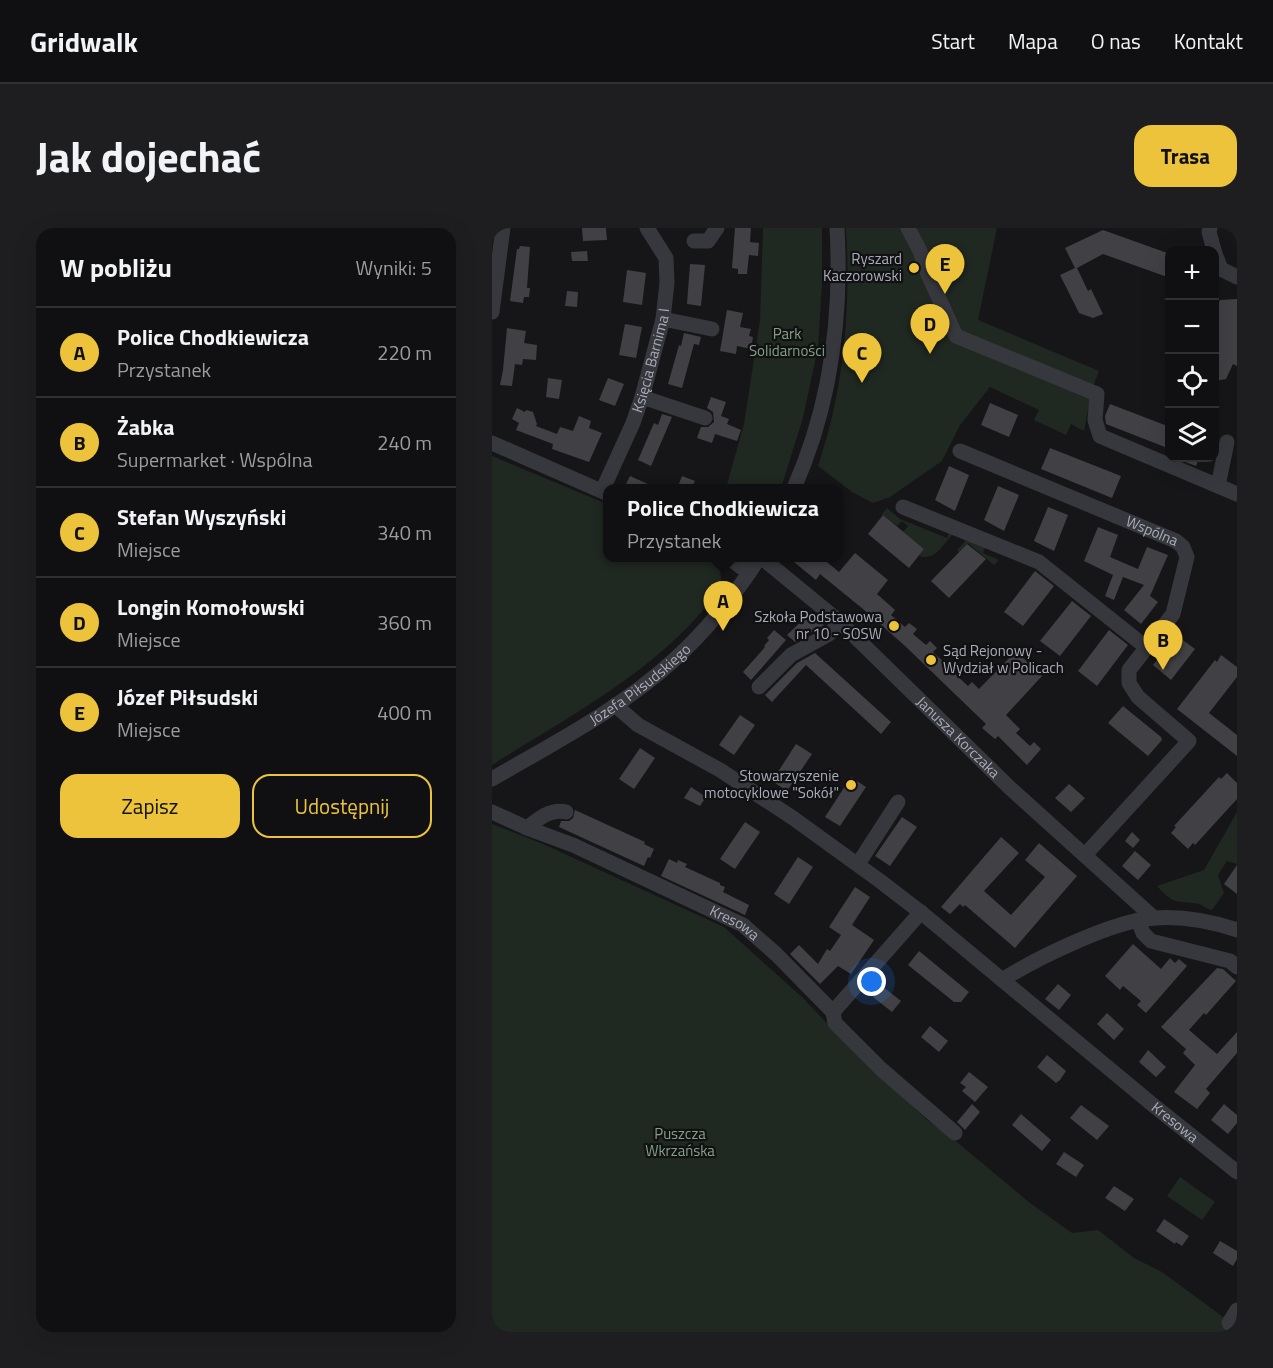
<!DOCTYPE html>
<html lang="pl">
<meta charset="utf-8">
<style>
:root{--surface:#101012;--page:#1e1e20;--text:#f1f3f6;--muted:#9c9d9f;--line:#303032;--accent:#ecc33b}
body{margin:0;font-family:"Titillium Web",sans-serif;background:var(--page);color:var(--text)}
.controls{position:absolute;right:18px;top:18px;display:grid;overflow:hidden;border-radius:12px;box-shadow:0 6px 24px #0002}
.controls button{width:54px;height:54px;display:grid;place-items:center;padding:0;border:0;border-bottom:2px solid var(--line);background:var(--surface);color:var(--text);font:30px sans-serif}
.you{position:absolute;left:380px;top:754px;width:21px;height:21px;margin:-15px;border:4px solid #fff;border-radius:50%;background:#1a73e8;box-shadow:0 0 0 9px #1a73e833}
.badge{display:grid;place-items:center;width:39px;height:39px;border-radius:50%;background:var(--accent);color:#111;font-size:20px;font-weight:700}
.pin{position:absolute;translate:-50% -50px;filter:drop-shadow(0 2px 3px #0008)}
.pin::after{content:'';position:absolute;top:32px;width:21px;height:18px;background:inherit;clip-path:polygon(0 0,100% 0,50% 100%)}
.popup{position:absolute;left:111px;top:256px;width:240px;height:78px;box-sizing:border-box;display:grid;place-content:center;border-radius:12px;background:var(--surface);filter:drop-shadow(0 2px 4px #0005);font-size:20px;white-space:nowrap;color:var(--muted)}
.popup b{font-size:22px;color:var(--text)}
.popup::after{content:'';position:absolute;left:50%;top:100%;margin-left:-12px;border:12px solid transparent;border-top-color:var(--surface)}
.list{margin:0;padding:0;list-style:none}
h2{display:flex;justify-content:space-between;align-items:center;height:78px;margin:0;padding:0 24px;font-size:26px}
h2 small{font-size:20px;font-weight:400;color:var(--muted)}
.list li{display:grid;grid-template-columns:39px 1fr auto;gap:18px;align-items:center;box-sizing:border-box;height:90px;padding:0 24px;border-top:2px solid var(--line)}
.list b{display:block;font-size:22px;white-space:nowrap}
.list p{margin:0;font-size:20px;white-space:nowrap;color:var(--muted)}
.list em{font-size:20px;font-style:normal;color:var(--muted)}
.actions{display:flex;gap:12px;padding:18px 24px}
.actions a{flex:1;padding:14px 0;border:2px solid var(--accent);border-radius:18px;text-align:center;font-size:21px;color:var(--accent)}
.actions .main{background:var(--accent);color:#111}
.icon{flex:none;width:33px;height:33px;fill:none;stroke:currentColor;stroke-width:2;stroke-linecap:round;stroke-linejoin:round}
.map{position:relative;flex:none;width:745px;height:1104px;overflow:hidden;border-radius:18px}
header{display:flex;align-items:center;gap:36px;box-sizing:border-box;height:84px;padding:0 30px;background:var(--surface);border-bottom:2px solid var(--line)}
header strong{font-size:28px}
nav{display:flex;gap:33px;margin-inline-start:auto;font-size:21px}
.intro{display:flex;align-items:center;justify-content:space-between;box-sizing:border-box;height:144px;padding:0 36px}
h1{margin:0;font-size:42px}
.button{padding:15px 27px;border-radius:18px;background:var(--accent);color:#111;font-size:21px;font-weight:700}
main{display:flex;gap:36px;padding:0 36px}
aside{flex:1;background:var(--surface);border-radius:18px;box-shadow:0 6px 24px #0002}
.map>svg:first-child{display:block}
</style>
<header>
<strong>Gridwalk</strong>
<nav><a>Start</a><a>Mapa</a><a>O nas</a><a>Kontakt</a></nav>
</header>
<div class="intro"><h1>Jak dojechać</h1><a class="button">Trasa</a></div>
<main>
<aside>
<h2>W pobliżu<small>Wyniki: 5</small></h2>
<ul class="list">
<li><span class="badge">A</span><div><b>Police Chodkiewicza</b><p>Przystanek</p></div><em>220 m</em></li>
<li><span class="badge">B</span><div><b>Żabka</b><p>Supermarket · Wspólna</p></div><em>240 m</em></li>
<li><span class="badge">C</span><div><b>Stefan Wyszyński</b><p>Miejsce</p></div><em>340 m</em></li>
<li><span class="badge">D</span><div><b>Longin Komołowski</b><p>Miejsce</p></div><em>360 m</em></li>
<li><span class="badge">E</span><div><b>Józef Piłsudski</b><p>Miejsce</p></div><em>400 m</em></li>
</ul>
<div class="actions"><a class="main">Zapisz</a><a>Udostępnij</a></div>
</aside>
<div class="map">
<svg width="745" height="1104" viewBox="0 0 745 1104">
<rect width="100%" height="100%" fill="#161618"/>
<!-- green -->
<path fill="#202822" d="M271 0H330V56L326 119 311 190 289 260H234L252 196 268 92Z
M354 0H505L486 92 607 143 600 161 592 203 579 196 574 207 544 193 542 192 547 182 498 159 468 197 450 233 398 269 381 275 360 264 326 238C352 161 359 81 354 0Z
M0 228 115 276 116 330H220L228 342 230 358C173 439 82 485 0 537Z
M395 280 408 291 455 310 457 305H460V307C450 318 443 333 427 328L432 321 411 304 416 298 410 293 405 298 390 286Z
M476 310 494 317 491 325 507 332 502 337 476 315 467 324 465 322Z
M745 584V636L735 633 726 647 732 665 720 682C715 681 712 678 707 676 683 672 683 678 665 658L712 642Z
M0 596 51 616 232 699 311 770 349 810 435 892 453 904 538 975 580 1005 606 1002 642 1030 670 1044 742 1097 745 1100V1104H0Z
M688 949 723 974 710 992 675 968Z"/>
<!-- building -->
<path fill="#414145" d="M90 0H114L115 12 91 13Z
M243 0H259L258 14 267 15 266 28 257 27 255 46H246V41L240 40Z
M611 2 678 26V50L611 26 585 40 596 63 599 61 611 86 601 90 587 85 568 47 583 40 573 20Z
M28 18 38 19 35 60H38L37 69H32L31 75 18 73 25 21H27Z
M95 23 96 33H80L79 24Z
M198 36 213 37 209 78 195 76Z
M135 42 154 45 150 77 131 74Z
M75 63 86 64 85 79 73 78Z
M745 71V138L741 136 734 151 723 153V83L728 72Z
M235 82 251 85 248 99 259 101 257 108 261 109 259 121 245 118 244 126 228 123Z
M133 96 150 99 144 130 127 127Z
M15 100 34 103 32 115 45 117 44 132 31 131 30 137 23 136 20 158 8 157 11 142Z
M192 105 209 109 207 117 202 116 190 160 176 156 187 117 189 118Z
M56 150 70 152 67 171 54 169Z
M116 150 132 156 123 178 107 172Z
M219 169 234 174 229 188 237 191 235 196 249 202 245 213 223 206 220 215 205 210 209 199H216L222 194 221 184 215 180Z
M498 175 526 187 517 209 489 197Z
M618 176 678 199V221L614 196 613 188Z
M25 180 33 184 34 182 41 184 45 196 44 198 65 206 68 199 81 203 87 188 99 193 97 200 110 205 97 234 60 221 61 216 24 202 27 195 20 191Z
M170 186 180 189 159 238 146 232 162 195 166 197Z
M558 220 629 248 620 270 549 241Z
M692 230H707L704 238 691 233Z
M457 238 477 247 463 283 443 272Z
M138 248 167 261H139L133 258Z
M190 248 203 253 199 261H185Z
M506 258 527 267 512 303 492 292Z
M556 279 576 287 562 323 542 313Z
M391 287 432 321 417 340 376 306Z
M606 299 626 307 618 329 646 341 655 319 676 327 658 368 666 374 649 396 632 382 652 357 631 349 622 372 613 368 621 347 592 333Z
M475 316 494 331 457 370 439 353Z
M363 325 396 352 385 366 403 382 399 387 413 399 417 395 425 401 421 406 434 417 438 413 445 420 441 424 455 437 459 433 466 440 462 445 476 458 480 454 487 461 524 423 550 448 514 487 528 501 524 505 538 518 542 514 549 521 535 537 506 508 503 511 490 500 494 496 412 417 371 381 328 346 324 352 297 330H320L325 333 330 330 347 344Z
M543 343 562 358 531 398 512 384Z
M580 373 599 388 568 428 548 413Z
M319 384 332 397 303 414 295 407Z
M282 402 294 412 259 452 251 444 273 419 272 418 277 412 275 410Z
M617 402 636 417 605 458 586 443Z
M684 407 703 421 679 452 661 437Z
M323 425 399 494 389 506 314 437 280 474 273 467 305 435Z
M729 427 745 439V449L717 485 745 507V528L685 481 723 432 725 434Z
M631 478 669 509 670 512 656 528 616 495Z
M248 487 263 497 242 527 227 517Z
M304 516 320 526 295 563 280 553Z
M148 520 163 530 142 561 127 551Z
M735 545 745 555V571L703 617 701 615 696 621 679 605 684 599 682 598 727 549 729 551Z
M359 549 374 559 348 598 333 589Z
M577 556 593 570 579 584 563 570Z
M199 559 214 569 208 578 192 570Z
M83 582 153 614 152 616 162 621 158 630 156 629 152 638 67 599 69 593H77L81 590Z
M410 589 425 599 398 638 383 628Z
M253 594 268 604 243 641 228 631Z
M640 604 648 612 641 620 633 613Z
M509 609 527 625 492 663 519 687 553 649 533 632 547 615 585 648 523 720 473 677 471 679 468 676 458 686 449 679Z
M643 623 659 637 646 652 630 638Z
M306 629 321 639 297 676 282 666Z
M177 631 185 635 186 632 195 636 193 639 228 655V657L233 659 231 664 257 677 253 687 169 648Z
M745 637V666L732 656Z
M363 659 378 669 360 697 382 712 359 746 346 738 328 756 298 726 307 717 326 736 335 721 338 723 349 707 337 699Z
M641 716 669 741 678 730 683 735 687 731 695 738 654 785 645 777 649 773 631 758 628 762 613 748Z
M427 723 477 764 469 774H462L416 737Z
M725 740 731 741 744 753 714 787 712 785 697 802 725 826 745 804V825L714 861 718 865 705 881 682 864 703 837 691 825 694 821 669 799Z
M566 756 579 767 567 782 553 771Z
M390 758 409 773 400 784 381 769Z
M615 785 632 801 622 812 605 796Z
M438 798 456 813 447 824 429 809Z
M656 822 674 839 664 849 647 834Z
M555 827 574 843 568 852 564 855 545 839Z
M477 844 496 859 483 874 470 863 474 859 468 855Z
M480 876 488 884 473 902 465 894Z
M732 876 745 887V895L736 906 719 892Z
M589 877 617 898 605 912 578 890Z
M529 886 559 912 550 923 520 897Z
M572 924 592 937 584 949 564 936Z
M622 958 642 971 633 983 613 970Z
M672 991 697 1008 690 1018 684 1014 683 1016 664 1003Z
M728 1013 745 1023V1031L741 1038 721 1025Z"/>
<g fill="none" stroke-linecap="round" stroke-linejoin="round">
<!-- minor -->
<g stroke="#37383d" stroke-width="15">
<path d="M416 0 428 23 435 44 464 108 605 166 603 192 608 208 745 266"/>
<path d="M718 0 717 4 722 22"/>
<path d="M202 13H216L225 0"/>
<path d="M722 23 729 41 745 49"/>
<path d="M0 84 11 0"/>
<path d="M171 91 220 101"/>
<path d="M150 169 213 190"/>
<path d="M0 215 116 266"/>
<path id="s1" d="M468 223 684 313 691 319 695 329 681 386 637 442V455L646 469 697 513 593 627"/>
<path d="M726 258 735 214"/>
<path d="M302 260C338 179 350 89 345 0"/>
<path id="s2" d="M110 263 141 195 150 169 171 91 175 55 174 30 155 0"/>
<path d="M411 279 547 334 655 420"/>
<path d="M237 330 257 345"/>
<path id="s3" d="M270 330 348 394 518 560 662 690"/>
<path d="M267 459 299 427 337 406 348 394"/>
<path id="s4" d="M123 477 146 497 228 542 301 590 388 653 431 686 661 877 745 944"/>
<path id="s5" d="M0 551C62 515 130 480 183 431 216 401 243 367 267 330"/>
<path id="s6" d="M0 584 35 600 81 617 251 697 284 726 341 784 429 684"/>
<path d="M35 600C46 591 59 580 74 584"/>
<path d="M366 636 406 574"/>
<path d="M646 692 651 705 659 713 738 733 745 739"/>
<path d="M510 752C545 730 622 692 663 690 692 688 718 693 745 702"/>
<path d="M341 784 343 795 389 841 463 905"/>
<path d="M737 1095 745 1082"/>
</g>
</g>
<!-- markers -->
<g fill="#ecc33b" stroke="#111113" stroke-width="2">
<circle cx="422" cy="40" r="6"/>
<circle cx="402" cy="398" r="6"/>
<circle cx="439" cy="432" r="6"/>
<circle cx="359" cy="557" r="6"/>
</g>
<g text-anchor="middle" stroke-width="4.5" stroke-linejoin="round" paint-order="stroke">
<!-- poi labels -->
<g font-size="15" fill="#a9acb8" stroke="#111113" text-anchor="end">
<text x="410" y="36">Ryszard<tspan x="410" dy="17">Kaczorowski</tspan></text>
<text x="390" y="394">Szkoła Podstawowa<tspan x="390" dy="17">nr 10 - SOSW</tspan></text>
<text x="451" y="428" text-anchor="start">Sąd Rejonowy -<tspan x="451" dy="17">Wydział w Policach</tspan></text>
<text x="347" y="553">Stowarzyszenie<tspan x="347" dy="17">motocyklowe "Sokół"</tspan></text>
</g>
<!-- park labels -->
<g font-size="15" fill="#80a286" stroke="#111113">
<text x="295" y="111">Park<tspan x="295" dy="17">Solidarności</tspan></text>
<text x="188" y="911">Puszcza<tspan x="188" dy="17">Wkrzańska</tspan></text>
</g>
<!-- street labels -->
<g font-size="15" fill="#a9acb8" stroke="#111113">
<text dy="5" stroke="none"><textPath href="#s2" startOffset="140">Księcia Barnima I</textPath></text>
<text dy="5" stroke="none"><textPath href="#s1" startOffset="208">Wspólna</textPath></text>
<text dy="5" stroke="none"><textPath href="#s5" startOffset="176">Józefa Piłsudskiego</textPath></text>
<text dy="5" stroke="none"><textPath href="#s3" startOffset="266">Janusza Korczaka</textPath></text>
<text dy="5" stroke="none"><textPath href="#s6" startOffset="267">Kresowa</textPath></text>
<text dy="5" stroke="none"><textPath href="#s4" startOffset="700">Kresowa</textPath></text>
</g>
</g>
</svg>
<div class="controls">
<button>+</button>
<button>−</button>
<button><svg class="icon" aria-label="locate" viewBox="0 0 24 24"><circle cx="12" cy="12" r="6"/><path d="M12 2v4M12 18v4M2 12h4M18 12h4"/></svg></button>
<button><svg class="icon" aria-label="layers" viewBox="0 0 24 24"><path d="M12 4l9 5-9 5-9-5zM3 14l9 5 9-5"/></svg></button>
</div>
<div class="you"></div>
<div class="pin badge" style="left:231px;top:403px">A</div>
<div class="popup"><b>Police Chodkiewicza</b>Przystanek</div>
<div class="pin badge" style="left:671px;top:442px">B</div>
<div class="pin badge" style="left:370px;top:155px">C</div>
<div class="pin badge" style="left:438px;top:126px">D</div>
<div class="pin badge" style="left:453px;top:66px">E</div>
</div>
</main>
